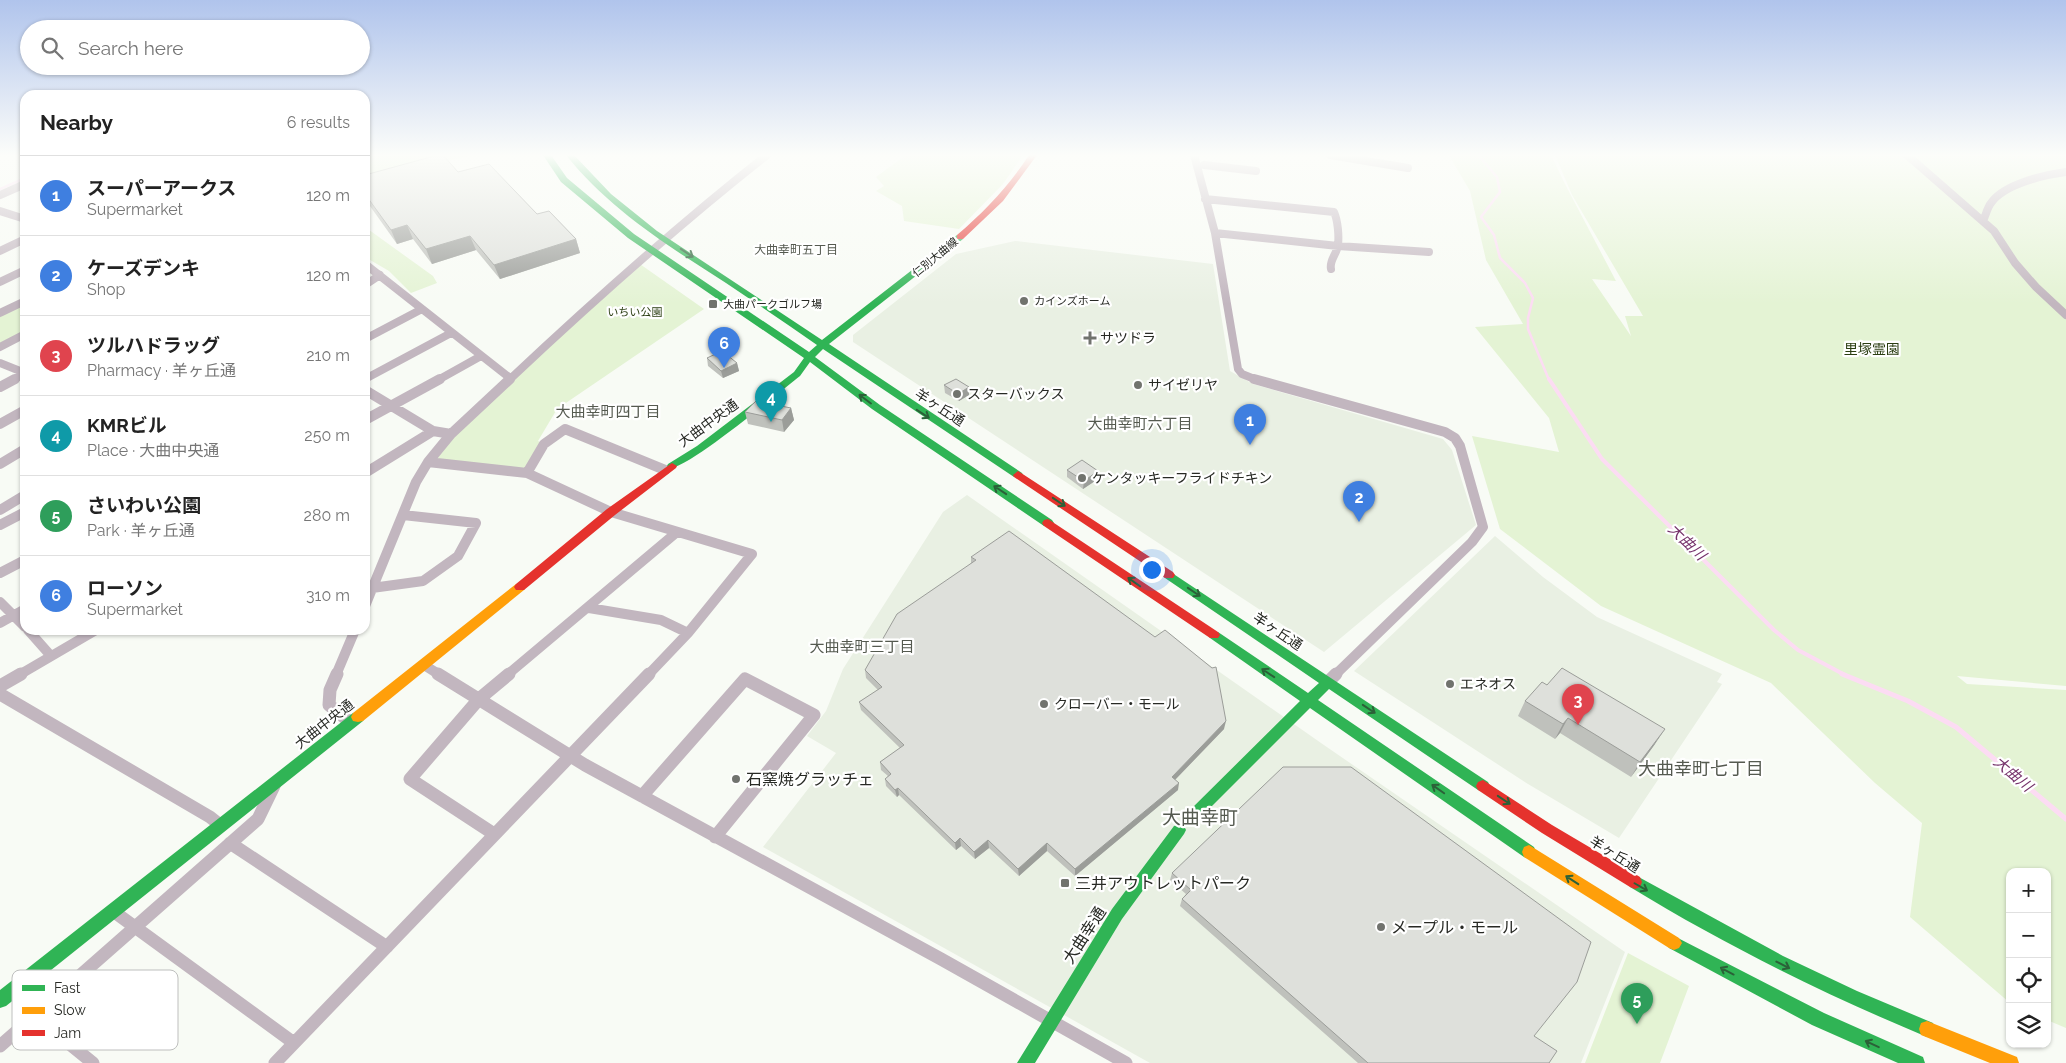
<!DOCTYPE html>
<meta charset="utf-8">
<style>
:root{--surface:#fff;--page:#f6f6f6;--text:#222;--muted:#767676;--line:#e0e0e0;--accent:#b45309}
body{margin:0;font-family:Raleway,"Noto Sans JP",sans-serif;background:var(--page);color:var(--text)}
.controls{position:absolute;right:15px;bottom:15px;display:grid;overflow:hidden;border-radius:10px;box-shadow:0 1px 4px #0004}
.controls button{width:45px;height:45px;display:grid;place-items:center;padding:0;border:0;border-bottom:1px solid var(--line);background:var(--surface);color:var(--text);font:25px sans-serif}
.you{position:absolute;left:1151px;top:569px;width:18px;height:18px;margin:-12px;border:4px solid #fff;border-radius:50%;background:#1a73e8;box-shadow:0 0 0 8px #1a73e833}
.badge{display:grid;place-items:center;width:32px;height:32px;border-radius:50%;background:var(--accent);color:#fff;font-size:16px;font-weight:700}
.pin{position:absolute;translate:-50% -41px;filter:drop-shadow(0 1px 2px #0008)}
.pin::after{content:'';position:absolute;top:26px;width:18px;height:15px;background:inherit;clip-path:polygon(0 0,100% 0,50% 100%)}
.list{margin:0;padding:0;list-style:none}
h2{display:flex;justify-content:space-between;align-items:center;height:65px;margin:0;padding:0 20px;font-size:21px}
h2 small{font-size:16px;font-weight:400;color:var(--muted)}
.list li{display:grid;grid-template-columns:32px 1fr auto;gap:15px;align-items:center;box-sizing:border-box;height:80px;padding:0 20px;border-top:1px solid var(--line)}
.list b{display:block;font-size:19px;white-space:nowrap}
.list p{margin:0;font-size:16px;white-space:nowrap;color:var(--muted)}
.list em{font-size:16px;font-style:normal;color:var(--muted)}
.icon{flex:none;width:28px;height:28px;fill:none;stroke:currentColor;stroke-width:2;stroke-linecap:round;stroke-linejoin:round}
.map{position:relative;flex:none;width:2066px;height:1063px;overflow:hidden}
.search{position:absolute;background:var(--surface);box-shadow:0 1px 4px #0004;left:20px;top:20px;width:350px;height:55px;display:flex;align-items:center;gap:12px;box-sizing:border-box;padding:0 18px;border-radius:28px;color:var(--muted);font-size:19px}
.panel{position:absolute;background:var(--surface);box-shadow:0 1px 4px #0004;left:20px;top:90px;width:350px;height:545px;border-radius:15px}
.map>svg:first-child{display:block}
</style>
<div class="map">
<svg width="2066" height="1063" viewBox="0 0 2066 1063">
<rect width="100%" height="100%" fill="#f8fbf5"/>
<!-- built -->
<path fill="#e9f0e3" d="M1015 241 1213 264 1230 371 1253 384 1443 439 1452 450 1476 525 1324 652 853 342V335L956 254Z
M967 495 1321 743 1625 952 1581 1063H1150L763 847 836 753 807 736 826 711 843 669 943 512Z
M1495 536 1543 577 1597 617 1722 674 1717 682 1722 684 1619 838 1528 784 1354 671Z"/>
<!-- green -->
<path fill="#e4f3d4" d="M365 155H476L365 176Z
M906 155H1023L1003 184 959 229 904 221 902 206 876 191 884 186 876 177Z
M1445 155H1551L1565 184 1616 281 1592 279 1631 336 1625 316H1643L1572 195 1555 155H2066V686L1957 676 1967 684 2066 690V1028L2047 1020V872H2010V1003L1910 917 1922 823 1875 783 1771 683 1601 606 1500 529 1472 436 1559 452 1549 418 1475 327 1523 324 1486 260 1470 191 1450 157Z
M365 227 433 276 437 283 411 293 389 271 365 257Z
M637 262 704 309 557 409 538 441 544 444 527 473 428 462Z
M25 301V334L0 347V313Z
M1628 953 1689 986 1660 1063H1585Z"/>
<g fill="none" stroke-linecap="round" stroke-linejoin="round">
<!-- stream-far2 -->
<path stroke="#fcdcf3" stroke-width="2.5" d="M1478 155 1497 177 1500 192 1481 217 1494 235 1500 258 1525 283 1533 298 1528 318V329L1549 380
M0 189 25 178"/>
<!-- stream-far1 -->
<path stroke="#fcdcf3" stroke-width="4" d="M1549 379 1602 459 1774 630 1798 650 1845 675"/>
<!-- stream -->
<path stroke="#fcdcf3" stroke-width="5" d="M1842 674 1908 701 1956 727 2066 819"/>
<!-- street-far2 -->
<path stroke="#c2b6bf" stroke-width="8" d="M1194 155 1215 233 1238 369 1242 374 1257 380
M1330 155 1408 168
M1907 155 1994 231 2015 263 2036 287 2066 315
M1204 165 1256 171
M0 195 25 184
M1205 199 1334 212C1338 221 1339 236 1338 245 1337 254 1329 260 1331 269
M0 211 25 219
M1983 221C1986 215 1987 208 1991 203 2004 184 2044 175 2066 172
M1215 233 1338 246 1429 252
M0 251 25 239
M365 264 510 378
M0 282 25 270
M365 285 380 275
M0 313 25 301
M365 339 422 309
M0 347 25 334
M0 363 25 373
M365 379 451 333
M13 380 25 373
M438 380 481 356
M509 380C592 302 677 226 767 155"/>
<!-- street-far1 -->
<path stroke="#c2b6bf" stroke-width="10" d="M1254 379 1445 432 1455 438 1460 446 1483 527 1472 542 1335 675
M0 387 15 379
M365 390 433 431 451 434
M365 420 440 379
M0 424 25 410
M428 462 527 473 611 512 752 554 688 633 648 675
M0 464 25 449
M365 473 433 431
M527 473 544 444 565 429 665 470
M0 510 25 495
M0 525 25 512
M0 573 25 560
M372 588 423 581 458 556 476 523 403 515
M0 602 25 627
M365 606 416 482 428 462 451 434 510 379
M589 608 661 620 688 633
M0 623 25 609
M28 630 51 656
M424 665 440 675
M19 675 96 630
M336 675 355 630
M507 675 677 532"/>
<!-- street -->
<path stroke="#c2b6bf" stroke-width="13" d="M337 674 330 690 329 705 350 722
M438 674 585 765 941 959 1126 1063
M1328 682 1336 674
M0 686 21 674
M0 694 210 817 220 825
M642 796 745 679 814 715 715 837
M494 834 410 779 479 699 509 674
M230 843 387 947
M113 911 294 1043
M35 1016 93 1063
M0 1046 258 819 274 786
M275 1063 649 674"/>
<!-- fast -->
<path fill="#30b455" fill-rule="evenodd" d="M543 155H551L567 178 634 234 809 352 817 345C787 324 756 303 726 283 668 246 609 209 566 155H574L611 194 657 231 822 340 957 235H963V239L829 344 1022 473 1023 475 1022 477H1014L823 349 815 357 880 405 1052 520 1054 523 1052 526H1044L872 409 810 362 800 376C782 390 683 473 668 468L667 466 668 464 697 446 794 372 804 358 628 238 561 182Z
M1169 571 1488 782 1490 786 1488 790 1483 792 1478 790 1329 689 1318 700 1534 847 1536 852 1534 857 1529 859 1524 857 1310 708 1195 823 1190 825 1185 823 1183 819 1185 815 1300 701 1210 638 1208 635 1210 632H1218L1308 693 1319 683 1165 578 1163 575 1165 572Z
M358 712 363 713 365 717 363 721 6 1006 0 1008V990L353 713Z
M1179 824 1184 826 1186 830 1184 834 1122 919 1035 1063H1017L1112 909 1174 826Z
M1635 875 1783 956 1857 991 1933 1023 1935 1029 1933 1035 1927 1037C1824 994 1725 945 1630 887L1628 882 1630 877Z
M1674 936 1824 1013 1923 1057 1925 1063H1898L1812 1025 1669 948 1666 943 1669 938Z"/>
<!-- slow -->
<path fill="#ff9f0a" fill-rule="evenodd" d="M520 583 524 584 526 587 524 590 363 721 358 722 353 721 351 717 353 713 516 584Z
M1529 845 1679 938 1682 943 1679 948 1674 950 1669 948 1524 857 1522 852 1524 847Z
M1927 1021 2017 1057 2019 1063H1990L1921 1035 1919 1029 1921 1023Z"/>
<!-- jam -->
<path fill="#e5322d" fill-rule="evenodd" d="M1029 155H1037L1003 201 963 239H957V235C985 211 1009 186 1029 155Z
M672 463 677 466 676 468 615 515 524 590H516L514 587 516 584 607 509Z
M1018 471 1173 572 1175 575 1173 578H1165L1014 477 1013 475Z
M1048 519 1218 632 1220 635 1218 638H1210L1044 526 1042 523 1044 520Z
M1483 780 1552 825 1640 877 1642 882 1640 887 1635 889 1630 887 1542 833 1478 790 1476 786 1478 782Z"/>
</g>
<!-- wall -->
<path fill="#bfc1bc" d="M458 172 537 214 576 239 580 253 500 279 476 250 432 264 413 239 397 244 365 199V175Z
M707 358 737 363 739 371 723 378 708 366Z
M944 385 969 387V395L959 401 945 393Z
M791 408 794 420 784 432 748 424 745 412Z
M1067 470 1098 479 1083 489 1067 477Z
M971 557 1224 729 1175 780 1178 790 1075 876 1047 851 1019 876 989 848 975 859 961 846 956 850 899 795 897 797 886 786 885 779 888 776 881 770 880 762 900 748 861 710 859 702 878 690 866 678 865 670 971 563Z
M1525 701 1655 744 1631 777 1560 733 1555 739 1518 716Z
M1172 873 1534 1036 1549 1063H1358L1180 906 1182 899 1186 894 1170 880Z"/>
<!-- shaded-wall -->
<path fill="#9b9d99" d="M407 225 413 239 397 244 391 230Z
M470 236 476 250 432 264 426 249Z
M576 239 580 253 500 279 494 265Z
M737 363 739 371 723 378 721 371Z
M969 387V395L959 401 958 394Z
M791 408 794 420 784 432 782 420Z
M1098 471V479L1083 489 1084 481Z
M1568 718 1560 733 1555 739 1563 724Z
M1226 721 1224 729 1171 784 1172 777Z
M1665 729 1655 744 1631 777 1640 762Z
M1179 783 1178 790 1075 876V869Z
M898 788 899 795 897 797 895 790Z
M960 838 961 846 956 850 955 843Z
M988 840 989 848 975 859 974 852Z
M1047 843V851L1019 876 1018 869Z"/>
<!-- building -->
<path fill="#dee0db" stroke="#9b9d99" d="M438 155H443L458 172 489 164 537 214 549 211 576 239 494 265 470 236 426 249 407 225 391 230 365 194V175Z
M722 351 737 363 721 371 707 358Z
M956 379 969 387 958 394 944 385Z
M756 401 791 408 782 420 745 412Z
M1082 460 1098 471 1084 481 1067 470Z
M1009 531 1155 637 1165 630 1212 668 1216 667 1226 721 1172 777 1179 783 1075 869 1047 843 1018 869 988 840 974 852 960 838 955 843 898 788 895 790 885 779 891 774 880 762 904 745 859 702 882 687 865 670 897 614 976 560 971 557Z
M1562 668 1665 729 1640 762 1568 718 1563 724 1525 701 1542 682 1547 685Z
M1283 767H1351L1591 942 1577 982 1534 1036 1557 1051 1549 1063H1368L1182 899 1191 890 1172 873Z"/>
<!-- one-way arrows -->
<defs><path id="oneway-shaft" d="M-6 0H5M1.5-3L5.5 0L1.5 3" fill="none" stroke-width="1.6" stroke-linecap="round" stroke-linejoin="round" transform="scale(1.25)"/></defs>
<g stroke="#2b6138">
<use href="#oneway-shaft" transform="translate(687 253) rotate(34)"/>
<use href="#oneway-shaft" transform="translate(865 399) rotate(-143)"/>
<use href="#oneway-shaft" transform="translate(923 414) rotate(33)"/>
<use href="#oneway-shaft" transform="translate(1000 490) rotate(-146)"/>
<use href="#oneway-shaft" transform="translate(1059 502) rotate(34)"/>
<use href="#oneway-shaft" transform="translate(1134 582) rotate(-145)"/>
<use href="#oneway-shaft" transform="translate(1194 592) rotate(34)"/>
<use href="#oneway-shaft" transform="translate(1268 673) rotate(-146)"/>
<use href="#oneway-shaft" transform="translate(1369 709) rotate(34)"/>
<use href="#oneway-shaft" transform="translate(1438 789) rotate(-145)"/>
<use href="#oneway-shaft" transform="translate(1504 800) rotate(34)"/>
<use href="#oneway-shaft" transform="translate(1572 880) rotate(-147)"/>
<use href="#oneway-shaft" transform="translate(1641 887) rotate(30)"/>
<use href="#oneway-shaft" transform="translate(1783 965) rotate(27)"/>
<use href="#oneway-shaft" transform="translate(1727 971) rotate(-152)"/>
<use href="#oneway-shaft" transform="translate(1872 1044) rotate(-155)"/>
</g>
<!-- sky -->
<linearGradient id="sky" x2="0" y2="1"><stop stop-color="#b0c4ec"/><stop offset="0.51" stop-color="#fcfdfa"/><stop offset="1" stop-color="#fcfdfa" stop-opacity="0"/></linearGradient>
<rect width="2066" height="304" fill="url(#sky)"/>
<!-- markers -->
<g fill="#71736e" stroke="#fff" stroke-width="2">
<circle cx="1024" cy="301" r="5"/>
<rect x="708" y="299" width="10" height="10" rx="2.5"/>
<path d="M1087.5 330.5h5v5h5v5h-5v5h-5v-5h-5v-5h5z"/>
<circle cx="1138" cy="385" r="5"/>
<circle cx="957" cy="394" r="5"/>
<circle cx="1082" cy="478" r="5"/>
<circle cx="1450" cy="684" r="5"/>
<circle cx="1044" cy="704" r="5"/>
<circle cx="736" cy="779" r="5"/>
<rect x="1060" y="878" width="10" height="10" rx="2.5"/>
<circle cx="1381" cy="927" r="5"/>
</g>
<g text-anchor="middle" stroke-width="4.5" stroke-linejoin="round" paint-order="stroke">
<!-- far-street labels -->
<g font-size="11" fill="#282a25" stroke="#fff">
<text transform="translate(935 257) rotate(-39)" y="4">仁別大曲線</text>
</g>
<!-- far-poi labels -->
<g font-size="11" fill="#282a25" stroke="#fff" text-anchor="start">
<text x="1034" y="305">カインズホーム</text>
<text x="723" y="308">大曲パークゴルフ場</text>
</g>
<!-- far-park labels -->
<g font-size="11" fill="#2b3e12" stroke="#fff">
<text x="635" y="316">いちい公園</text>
</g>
<!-- far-neighbourhood labels -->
<g font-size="12" fill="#555a50" stroke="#fff">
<text x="796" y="254">大曲幸町五丁目</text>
</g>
<!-- poi labels -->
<g font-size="14" fill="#282a25" stroke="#fff" text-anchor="start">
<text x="1100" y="343">サツドラ</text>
<text x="1148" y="390">サイゼリヤ</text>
<text x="967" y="399">スターバックス</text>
<text x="1092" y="483">ケンタッキーフライドチキン</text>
<text x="1460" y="689">エネオス</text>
<text x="1054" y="709">クローバー・モール</text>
</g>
<!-- park labels -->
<g font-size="14" fill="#2b3e12" stroke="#fff">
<text x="1872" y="354">里塚霊園</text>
</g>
<!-- street labels -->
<g font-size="14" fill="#282a25" stroke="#fff">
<text transform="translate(940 407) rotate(33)" y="5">羊ヶ丘通</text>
<text transform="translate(708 423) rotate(-36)" y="5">大曲中央通</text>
<text transform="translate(1278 631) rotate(34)" y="5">羊ヶ丘通</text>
<text transform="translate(324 724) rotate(-38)" y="5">大曲中央通</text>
<text transform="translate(1615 854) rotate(32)" y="5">羊ヶ丘通</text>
</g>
<!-- neighbourhood labels -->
<g font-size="15" fill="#555a50" stroke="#fff">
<text x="608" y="417">大曲幸町四丁目</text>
<text x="1140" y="429">大曲幸町六丁目</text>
<text x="862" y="652">大曲幸町三丁目</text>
</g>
<!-- water labels -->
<g font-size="15" font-style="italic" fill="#75326a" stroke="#fff">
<text transform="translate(1687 542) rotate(44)" y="5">大曲川</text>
<text transform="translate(2013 774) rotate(40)" y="5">大曲川</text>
</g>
<!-- near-poi labels -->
<g font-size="16" fill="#282a25" stroke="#fff" text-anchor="start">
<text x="746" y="785">石窯焼グラッチェ</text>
<text x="1075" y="889">三井アウトレットパーク</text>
<text x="1391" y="933">メープル・モール</text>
</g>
<!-- near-street labels -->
<g font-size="16" fill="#282a25" stroke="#fff">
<text transform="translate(1084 935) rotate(-57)" y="6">大曲幸通</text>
</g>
<!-- near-neighbourhood labels -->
<g font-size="18" fill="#555a50" stroke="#fff">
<text x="1701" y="775">大曲幸町七丁目</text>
</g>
<!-- near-quarter labels -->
<g font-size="19" fill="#555a50" stroke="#fff">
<text x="1200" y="824">大曲幸町</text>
</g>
</g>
<!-- legend -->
<rect x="12" y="970" width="166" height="80" rx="8" fill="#fff" stroke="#bebfbe" stroke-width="1"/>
<rect x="22" y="985" width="23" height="6" fill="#30b455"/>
<rect x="22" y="1007" width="23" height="7" fill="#ff9f0a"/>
<rect x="22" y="1030" width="23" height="6" fill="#e5322d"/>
<g font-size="14" fill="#282a25">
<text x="54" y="993">Fast</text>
<text x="54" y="1015">Slow</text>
<text x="54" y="1038">Jam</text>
</g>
</svg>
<div class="controls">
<button>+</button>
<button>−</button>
<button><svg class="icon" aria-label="locate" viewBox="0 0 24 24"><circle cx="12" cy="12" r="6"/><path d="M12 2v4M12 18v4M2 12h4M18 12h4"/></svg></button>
<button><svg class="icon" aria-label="layers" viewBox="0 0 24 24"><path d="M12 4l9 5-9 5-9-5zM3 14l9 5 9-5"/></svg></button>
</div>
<div class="you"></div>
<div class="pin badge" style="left:1250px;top:445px;background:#3f7fe0">1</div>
<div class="pin badge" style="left:1359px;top:522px;background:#3f7fe0">2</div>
<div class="pin badge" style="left:1578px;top:725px;background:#e0444e">3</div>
<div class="pin badge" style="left:771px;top:422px;background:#0f9aa8">4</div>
<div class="pin badge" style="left:1637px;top:1024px;background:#2e9e5b">5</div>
<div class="pin badge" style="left:724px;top:368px;background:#3f7fe0">6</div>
<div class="search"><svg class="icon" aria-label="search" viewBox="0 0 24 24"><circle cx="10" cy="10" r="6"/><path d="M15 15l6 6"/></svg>Search here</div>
<section class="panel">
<h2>Nearby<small>6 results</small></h2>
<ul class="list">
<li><span class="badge" style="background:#3f7fe0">1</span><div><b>スーパーアークス</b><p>Supermarket</p></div><em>120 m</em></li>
<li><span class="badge" style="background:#3f7fe0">2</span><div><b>ケーズデンキ</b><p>Shop</p></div><em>120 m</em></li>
<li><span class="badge" style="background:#e0444e">3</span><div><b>ツルハドラッグ</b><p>Pharmacy · 羊ヶ丘通</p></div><em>210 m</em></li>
<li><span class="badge" style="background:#0f9aa8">4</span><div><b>KMRビル</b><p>Place · 大曲中央通</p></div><em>250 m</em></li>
<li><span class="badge" style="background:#2e9e5b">5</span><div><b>さいわい公園</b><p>Park · 羊ヶ丘通</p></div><em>280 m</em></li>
<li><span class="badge" style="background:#3f7fe0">6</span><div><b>ローソン</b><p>Supermarket</p></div><em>310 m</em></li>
</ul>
</section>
</div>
